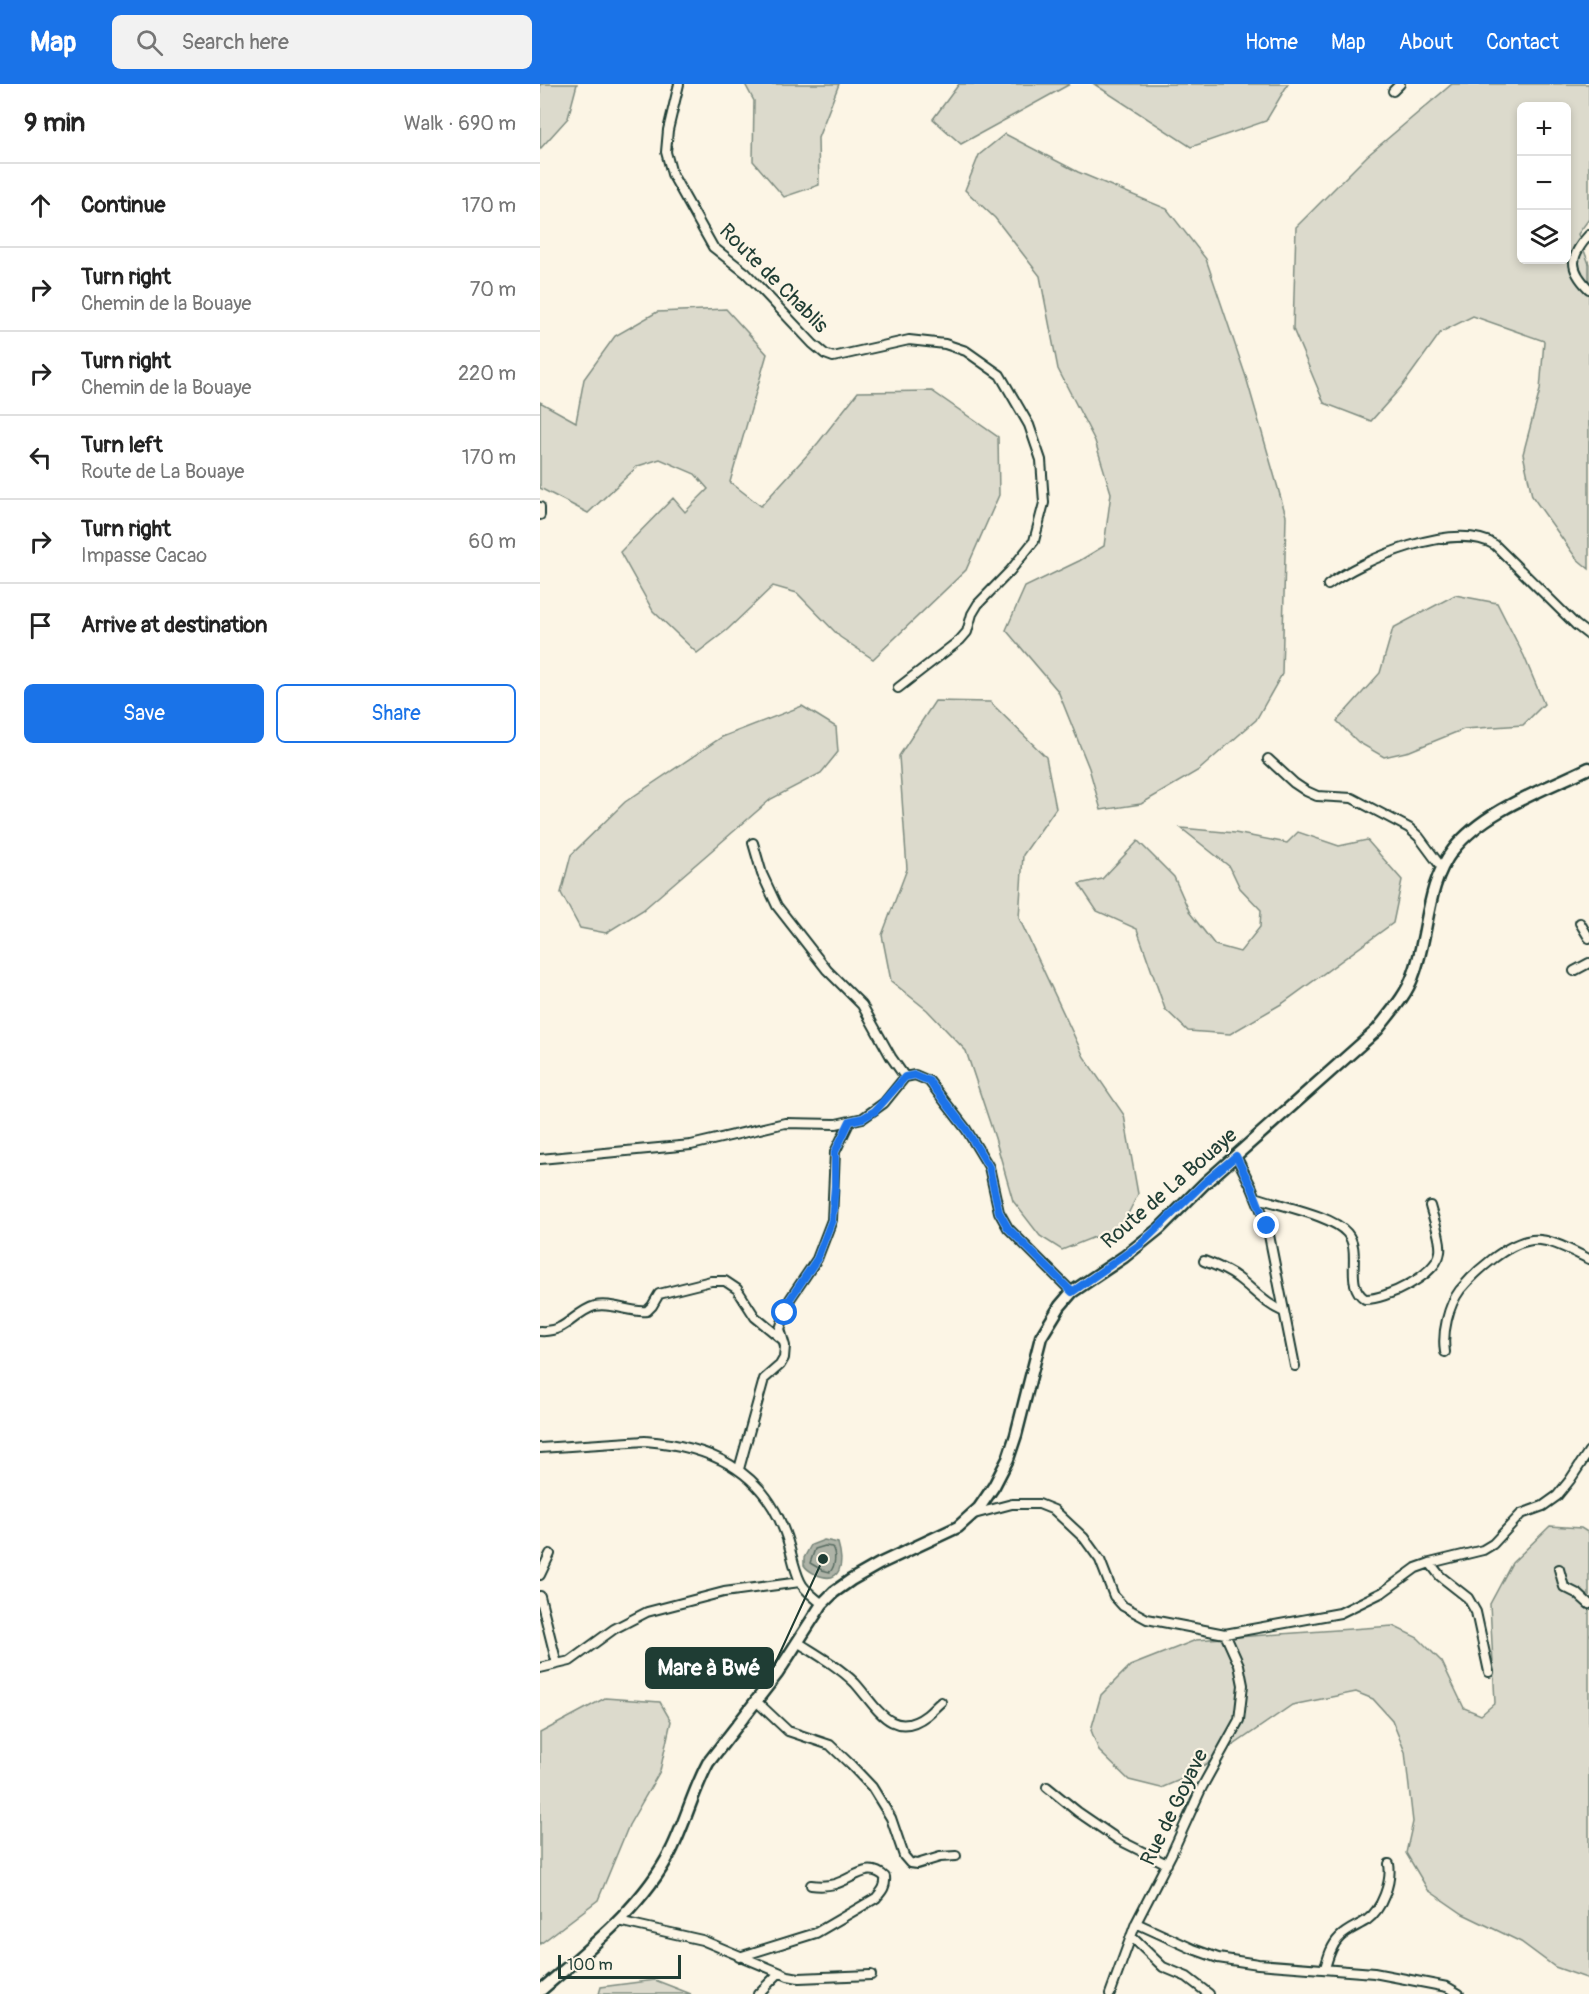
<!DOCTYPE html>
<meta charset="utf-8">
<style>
:root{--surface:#fff;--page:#f2f2f2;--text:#222;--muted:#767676;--line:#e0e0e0;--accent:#1a73e8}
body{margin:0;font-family:Pangolin,sans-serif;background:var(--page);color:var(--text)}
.controls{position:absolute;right:18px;top:18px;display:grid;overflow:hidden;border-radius:9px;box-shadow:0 3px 9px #0003}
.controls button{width:54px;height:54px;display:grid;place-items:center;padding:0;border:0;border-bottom:2px solid var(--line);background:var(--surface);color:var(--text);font:30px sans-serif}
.scale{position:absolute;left:18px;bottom:15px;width:123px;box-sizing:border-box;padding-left:6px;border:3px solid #1f3d34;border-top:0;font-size:16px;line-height:21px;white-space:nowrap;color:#1f3d34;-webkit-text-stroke:4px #fcf5e5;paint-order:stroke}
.stop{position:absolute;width:18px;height:18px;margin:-14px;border:4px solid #1a73e8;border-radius:50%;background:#fff}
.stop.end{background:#1a73e8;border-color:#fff;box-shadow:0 2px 6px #0008}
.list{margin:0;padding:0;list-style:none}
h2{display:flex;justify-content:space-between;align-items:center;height:78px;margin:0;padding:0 24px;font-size:26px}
h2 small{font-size:20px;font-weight:400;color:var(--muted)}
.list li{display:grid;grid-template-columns:39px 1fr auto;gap:18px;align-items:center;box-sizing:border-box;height:84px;padding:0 24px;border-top:2px solid var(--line)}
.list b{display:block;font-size:22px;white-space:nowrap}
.list p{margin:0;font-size:20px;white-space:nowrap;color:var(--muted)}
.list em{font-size:20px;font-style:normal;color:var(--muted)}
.actions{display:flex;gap:12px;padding:18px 24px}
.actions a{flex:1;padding:14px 0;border:2px solid var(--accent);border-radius:9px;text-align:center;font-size:21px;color:var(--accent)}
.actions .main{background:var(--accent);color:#fff}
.icon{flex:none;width:33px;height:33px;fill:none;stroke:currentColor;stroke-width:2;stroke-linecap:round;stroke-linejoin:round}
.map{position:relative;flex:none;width:1049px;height:1910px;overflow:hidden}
header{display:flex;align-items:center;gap:36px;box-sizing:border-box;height:84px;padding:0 30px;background:var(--accent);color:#fff}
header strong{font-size:28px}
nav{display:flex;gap:33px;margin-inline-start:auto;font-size:21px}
.search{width:420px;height:54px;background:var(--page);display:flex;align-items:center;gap:15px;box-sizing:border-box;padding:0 21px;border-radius:9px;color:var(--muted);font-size:22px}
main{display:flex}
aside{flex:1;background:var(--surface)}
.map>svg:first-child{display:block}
</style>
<header>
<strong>Map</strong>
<div class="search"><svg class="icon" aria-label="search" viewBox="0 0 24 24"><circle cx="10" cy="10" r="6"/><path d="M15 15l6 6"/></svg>Search here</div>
<nav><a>Home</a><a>Map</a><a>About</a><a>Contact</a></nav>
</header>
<main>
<aside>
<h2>9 min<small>Walk · 690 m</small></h2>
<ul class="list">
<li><svg class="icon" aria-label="ahead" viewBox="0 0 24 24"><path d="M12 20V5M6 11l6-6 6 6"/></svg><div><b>Continue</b></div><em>170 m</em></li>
<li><svg class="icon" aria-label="right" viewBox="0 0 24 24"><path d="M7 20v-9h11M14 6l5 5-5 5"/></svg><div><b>Turn right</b><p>Chemin de la Bouaye</p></div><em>70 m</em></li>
<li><svg class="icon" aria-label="right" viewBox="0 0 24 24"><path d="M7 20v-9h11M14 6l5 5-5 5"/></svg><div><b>Turn right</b><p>Chemin de la Bouaye</p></div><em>220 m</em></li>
<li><svg class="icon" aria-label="left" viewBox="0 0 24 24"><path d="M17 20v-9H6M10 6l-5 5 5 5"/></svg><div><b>Turn left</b><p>Route de La Bouaye</p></div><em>170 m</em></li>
<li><svg class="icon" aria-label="right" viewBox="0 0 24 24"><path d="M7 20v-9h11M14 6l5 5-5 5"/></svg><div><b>Turn right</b><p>Impasse Cacao</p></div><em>60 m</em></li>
<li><svg class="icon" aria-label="arrive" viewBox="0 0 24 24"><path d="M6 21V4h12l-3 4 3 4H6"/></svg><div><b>Arrive at destination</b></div></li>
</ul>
<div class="actions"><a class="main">Save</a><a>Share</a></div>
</aside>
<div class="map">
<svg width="1049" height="1910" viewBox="0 0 1049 1910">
<rect width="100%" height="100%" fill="#fcf5e5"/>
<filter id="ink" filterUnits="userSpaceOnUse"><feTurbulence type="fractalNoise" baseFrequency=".0167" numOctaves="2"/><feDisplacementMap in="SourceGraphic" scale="12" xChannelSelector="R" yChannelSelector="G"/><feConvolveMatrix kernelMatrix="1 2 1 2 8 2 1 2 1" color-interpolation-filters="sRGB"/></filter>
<g filter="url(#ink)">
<!-- green -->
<path fill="#dcdacc" stroke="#7e8c80" stroke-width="1.5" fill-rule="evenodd" d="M0 0H37L28 34 0 65Z
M205 0H299L278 54 279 101 244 113 213 77 214 17Z
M419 0H530L421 60 393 35Z
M554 0H748L726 37 651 63Z
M912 0H1049V135L1038 150 1049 180V485L1036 474 992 412 983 370 1000 306 1004 257 933 232 901 248 863 301 831 337 784 319 753 245 756 143 827 72ZM981 22H1026V176H981Z
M465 50 538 88 627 125 666 175 706 293 746 432 742 590 716 636 659 686 601 720 561 726 549 684 518 607 466 546 485 503 539 477 564 462 571 409 555 357 518 285 500 192 455 134 425 106 439 71Z
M186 225 227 270 190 398 221 422 278 359 318 308 392 307 458 353 459 411 426 486 333 575 300 553 257 509 233 502 187 546 157 569 113 527 80 468 133 414 145 428 168 405 155 390 120 375 98 382 48 429 0 404V318L36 338 44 295 75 252 117 228Z
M915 511 957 519 984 572 1004 620 983 641 924 645 870 667 844 673 818 658 797 637 840 589 853 544Z
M395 617 450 618 506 673 516 724 483 771 479 834 544 973 584 1031 598 1110 582 1142 522 1166 500 1152 473 1117 455 1054 426 967 387 926 351 897 342 851 367 785 359 672Z
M262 622 296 643 298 668 281 689 231 715 103 826 66 849 40 844 21 809 31 771 85 718 182 653Z
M641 744 695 749 747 759 758 748 799 762 827 756 862 796 853 839 743 919 690 950 648 947 625 925 597 845 557 827 539 800 562 795 598 757 634 793 650 829 675 861 700 868 720 843 721 826 700 804 690 783Z
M1010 1442 1041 1444 1049 1449V1895L1015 1883 981 1858 923 1830 888 1806 866 1769 873 1738 865 1668 852 1636 833 1615 816 1608 752 1621 647 1693 621 1704 589 1696 559 1667 551 1646 561 1611 590 1582 656 1556 853 1542 878 1554 902 1578 924 1624 941 1631 955 1619 950 1520 972 1479Z
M65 1614 120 1618 131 1637 120 1687 89 1741 58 1816 0 1860V1649Z
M115 1896 151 1910H59L61 1903Z"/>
<!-- water -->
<path fill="#aeb3a7" stroke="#758479" stroke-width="1.5" d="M284 1456 298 1459C304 1479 302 1502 275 1490 270 1487 267 1486 264 1481V1474L271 1461Z"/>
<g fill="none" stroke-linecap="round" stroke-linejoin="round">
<!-- shore -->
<path stroke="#586c62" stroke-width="1.5" d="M285 1462 292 1463C296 1470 296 1481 290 1488L282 1486 270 1479 275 1465Z"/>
<!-- street casing -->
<g stroke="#1f3d34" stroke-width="12">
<path id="street" d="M139 0 128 46 126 68 132 90 173 163 206 189 273 260 285 270 293 273 369 256 405 260 426 267 460 291 489 341 501 376 504 419 494 457 470 487 438 520 432 530 427 548 420 556 358 604
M853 7 860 0
M1049 151C1029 173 1029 185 1049 205
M0 423V431
M788 501C823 475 915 436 955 461L1036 541 1049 551
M728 675 754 699 766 707 777 712 812 714 869 744 879 753 902 784
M213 759 222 790 237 822 287 886 322 921 351 973 365 993
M1040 839 1049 854
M1034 887 1049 879
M696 1072 712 1104 727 1141 755 1282
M0 1075 151 1061 245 1039 296 1040 323 1034 344 1019 365 993 375 991 389 997 426 1045 449 1083 459 1128 468 1144 532 1208
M716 1113C740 1122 792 1131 807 1149 823 1168 803 1200 825 1215 845 1216 897 1191 900 1168 902 1156 893 1134 890 1122
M664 1177C675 1181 688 1186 698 1194 714 1206 725 1220 744 1228
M0 1247C26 1249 34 1228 55 1222 71 1218 90 1229 107 1227L112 1222 119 1210 171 1197H185L197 1205 215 1233 243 1256
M905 1268C902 1249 908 1222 920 1206 936 1187 967 1159 992 1156 1010 1154 1032 1167 1049 1175
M0 1364 105 1357C169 1362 222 1385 245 1449 251 1464 253 1483 260 1497 264 1507 275 1513 282 1520
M199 1385 224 1295 240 1281 244 1274 245 1262 240 1245 250 1215 277 1175 292 1136 295 1068 310 1037
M434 1430 472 1420H499L514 1426 544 1454 560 1476 574 1512 583 1522 607 1535 685 1550 800 1529 843 1508 876 1484 890 1479 943 1466 953 1460 981 1430 1003 1422 1017 1412 1030 1396 1049 1367
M890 1479 900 1492 928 1514 936 1528 949 1588
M1019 1485 1024 1503 1038 1510 1049 1520
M0 1491 10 1470
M0 1512 17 1580
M259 1559C278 1571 299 1583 315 1599 336 1622 352 1658 387 1631 392 1627 396 1622 401 1618
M0 1584 30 1577 74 1545 107 1528 184 1508 260 1498
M215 1616 248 1647 290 1661 311 1681 332 1703 351 1734 364 1772 370 1779 377 1780 400 1773 416 1772
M507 1703 538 1728 579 1756 627 1780
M78 1837 162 1856 248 1892 259 1894 331 1891
M596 1839 653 1865 678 1874 718 1880 834 1889 907 1903 919 1910
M591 1852 623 1883 647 1893 669 1910
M199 1873 276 1849 336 1814C342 1807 346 1803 345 1793 328 1777 313 1795 295 1800 287 1802 279 1802 271 1801
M785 1884C788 1874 791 1862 799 1854 806 1846 818 1842 827 1836 842 1825 852 1798 849 1780
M218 1910 239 1889
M570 1910 596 1839 631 1771 662 1703 699 1636 703 1601 699 1581 685 1550"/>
</g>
<!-- secondary casing -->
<g stroke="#1f3d34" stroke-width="15">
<path id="secondary" d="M0 1907C47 1866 102 1824 131 1767 145 1739 153 1707 168 1679L237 1590 282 1520 294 1508 311 1496 339 1480 418 1443 439 1424 454 1402 468 1375 476 1351 501 1253 520 1222 532 1208 584 1173 620 1144 665 1099 837 946C850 929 866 912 873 892 889 852 885 802 913 766 944 726 1004 706 1049 684"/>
</g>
<!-- street -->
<use href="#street" stroke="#fcf5e5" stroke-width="8"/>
<!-- secondary -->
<use href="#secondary" stroke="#fcf5e5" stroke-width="10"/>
</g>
</g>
<g fill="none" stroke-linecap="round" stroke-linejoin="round" filter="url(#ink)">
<!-- route -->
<path stroke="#1a73e8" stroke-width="8" d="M245 1229 250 1215 277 1175 292 1136 295 1102V1068L310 1037 323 1034 335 1027 365 993 375 991 389 997 426 1045 449 1083 459 1128 468 1144 532 1208 602 1159 664 1099 696 1072 712 1104 727 1142"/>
</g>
<g text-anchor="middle" stroke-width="4.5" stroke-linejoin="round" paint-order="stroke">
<!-- street labels -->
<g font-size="21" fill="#1f3d34" stroke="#fcf5e5">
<text transform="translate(234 194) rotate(45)" y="7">Route de Chablis</text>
<text transform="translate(629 1104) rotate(-41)" y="7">Route de La Bouaye</text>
<text transform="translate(634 1723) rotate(-64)" y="7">Rue de Goyave</text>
</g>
</g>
<!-- callouts -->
<path fill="none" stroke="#1f3d34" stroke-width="2" d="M283 1475L233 1584"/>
<circle fill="#1f3d34" stroke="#fcf5e5" stroke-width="2" cx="283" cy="1475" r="6"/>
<rect fill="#1f3d34" stroke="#1f3d34" stroke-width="2" x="106" y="1564" width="127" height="40" rx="6"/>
<g font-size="22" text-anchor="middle" font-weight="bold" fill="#fff">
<text x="169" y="1591">Mare à Bwé</text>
</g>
</svg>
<div class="controls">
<button>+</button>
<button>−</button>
<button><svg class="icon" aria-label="layers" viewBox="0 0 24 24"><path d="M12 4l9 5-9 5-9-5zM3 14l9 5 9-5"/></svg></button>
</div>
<div class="scale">100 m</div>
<div class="stop" style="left:245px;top:1229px"></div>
<div class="stop end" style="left:727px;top:1142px"></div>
</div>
</main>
